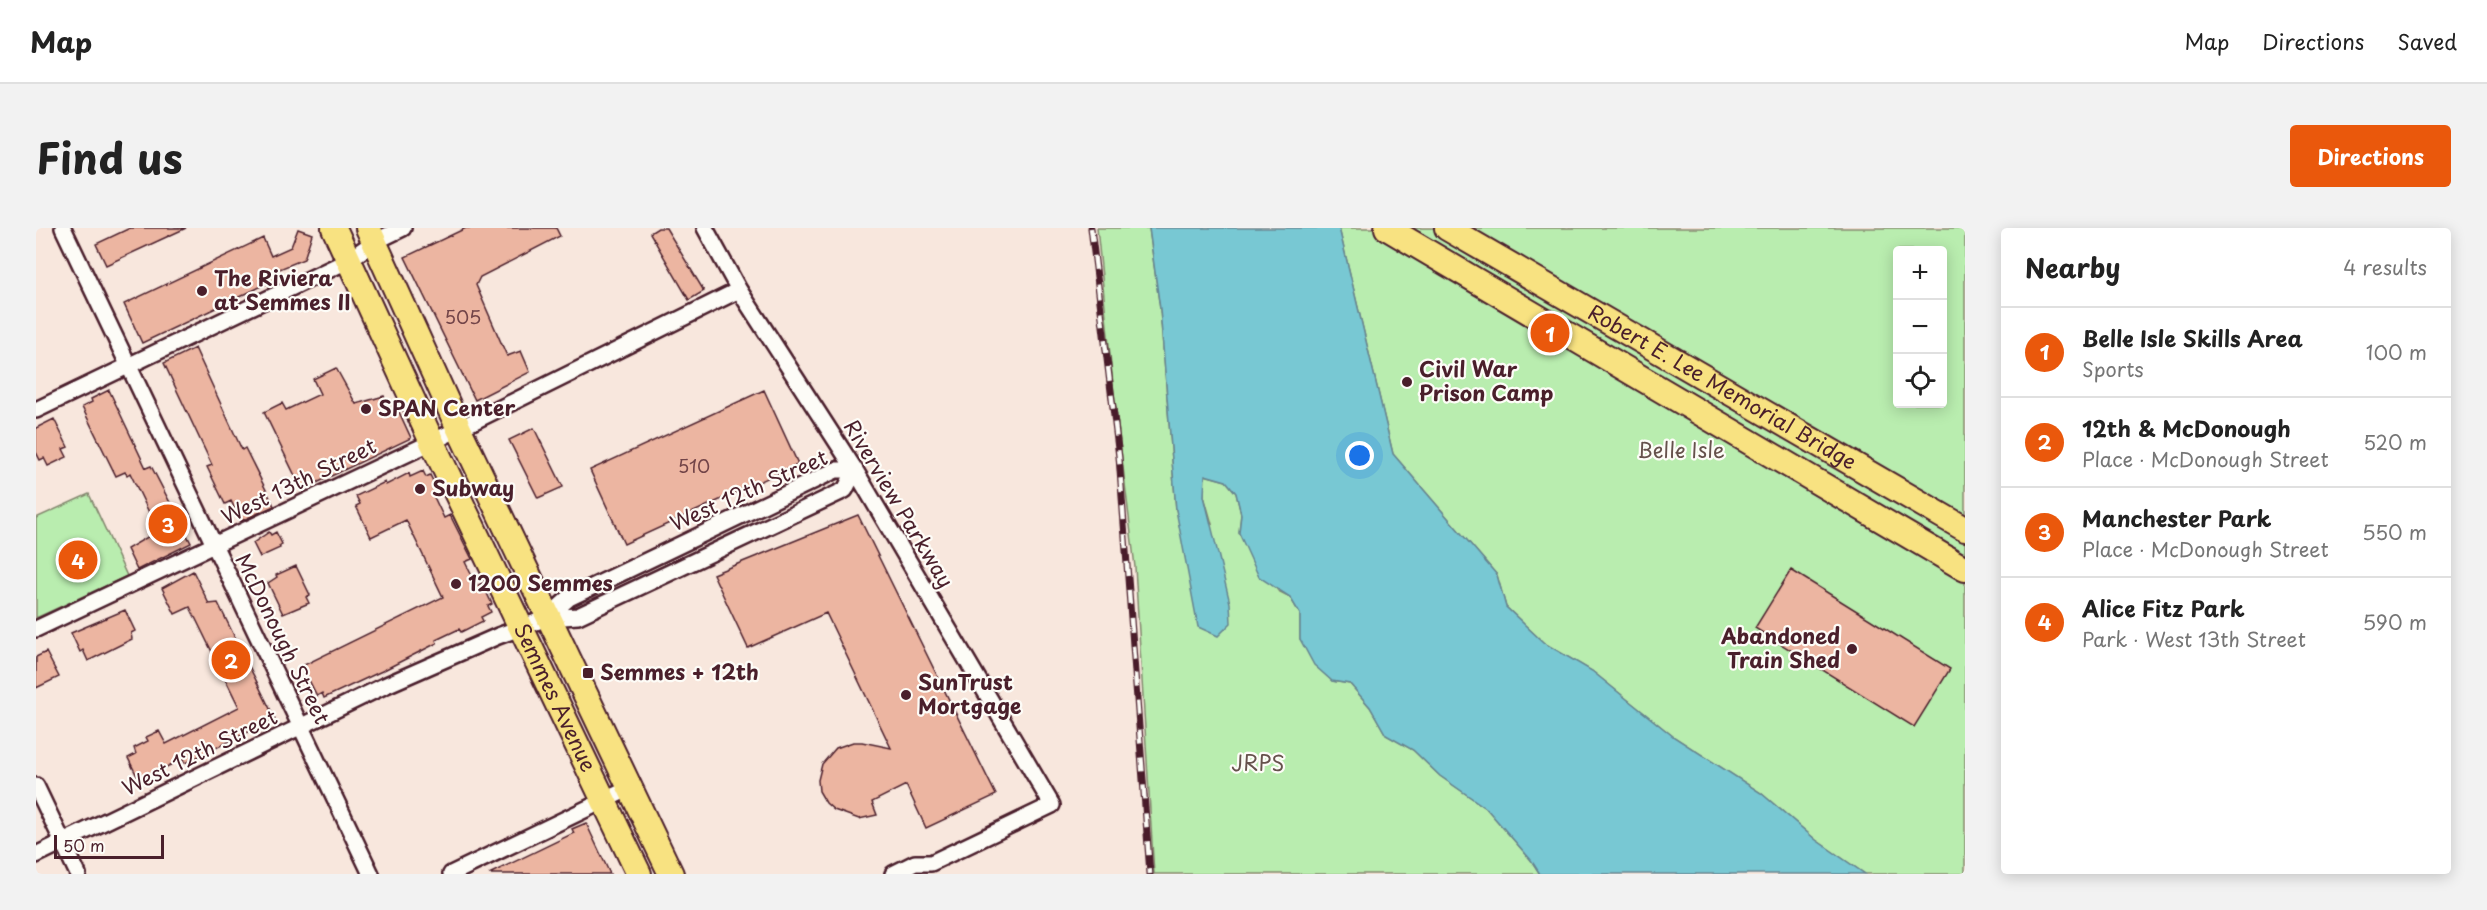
<!DOCTYPE html>
<meta charset="utf-8">
<style>
:root{--surface:#fff;--page:#f2f2f2;--text:#222;--muted:#767676;--line:#e0e0e0;--accent:#ea580c}
body{margin:0;font-family:"Playpen Sans",sans-serif;background:var(--page);color:var(--text)}
.controls{position:absolute;right:18px;top:18px;display:grid;overflow:hidden;border-radius:6px;box-shadow:0 3px 15px #0003}
.controls button{width:54px;height:54px;display:grid;place-items:center;padding:0;border:0;border-bottom:2px solid var(--line);background:var(--surface);color:var(--text);font:30px sans-serif}
.scale{position:absolute;left:18px;bottom:15px;width:110px;box-sizing:border-box;padding-left:6px;border:3px solid #4a1f2b;border-top:0;font-size:16px;line-height:21px;white-space:nowrap;color:#4a1f2b;-webkit-text-stroke:4px #fdfcf7;paint-order:stroke}
.you{position:absolute;left:1324px;top:228px;width:21px;height:21px;margin:-15px;border:4px solid #fff;border-radius:50%;background:#1a73e8;box-shadow:0 0 0 9px #1a73e833}
.badge{display:grid;place-items:center;width:39px;height:39px;border-radius:50%;background:var(--accent);color:#fff;font-size:20px;font-weight:700}
.pin{position:absolute;translate:-50% -50%;border:3px solid #fff;box-shadow:0 2px 6px #0006}
.list{margin:0;padding:0;list-style:none}
h2{display:flex;justify-content:space-between;align-items:center;height:78px;margin:0;padding:0 24px;font-size:26px}
h2 small{font-size:20px;font-weight:400;color:var(--muted)}
.list li{display:grid;grid-template-columns:39px 1fr auto;gap:18px;align-items:center;box-sizing:border-box;height:90px;padding:0 24px;border-top:2px solid var(--line)}
.list b{display:block;font-size:22px;white-space:nowrap}
.list p{margin:0;font-size:20px;white-space:nowrap;color:var(--muted)}
.list em{font-size:20px;font-style:normal;color:var(--muted)}
.icon{flex:none;width:33px;height:33px;fill:none;stroke:currentColor;stroke-width:2;stroke-linecap:round;stroke-linejoin:round}
.map{position:relative;flex:none;width:1929px;height:646px;overflow:hidden;border-radius:6px}
header{display:flex;align-items:center;gap:36px;box-sizing:border-box;height:84px;padding:0 30px;background:var(--surface);border-bottom:2px solid var(--line)}
header strong{font-size:28px}
nav{display:flex;gap:33px;margin-inline-start:auto;font-size:21px}
.intro{display:flex;align-items:center;justify-content:space-between;box-sizing:border-box;height:144px;padding:0 36px}
h1{margin:0;font-size:42px}
.button{padding:15px 27px;border-radius:6px;background:var(--accent);color:#fff;font-size:21px;font-weight:700}
main{display:flex;gap:36px;padding:0 36px}
aside{flex:1;background:var(--surface);border-radius:6px;box-shadow:0 3px 15px #0003}
.map>svg:first-child{display:block}
</style>
<header>
<strong>Map</strong>
<nav><a>Map</a><a>Directions</a><a>Saved</a></nav>
</header>
<div class="intro"><h1>Find us</h1><a class="button">Directions</a></div>
<main>
<div class="map">
<svg width="1929" height="646" viewBox="0 0 1929 646">
<rect width="100%" height="100%" fill="#f8e7dd"/>
<filter id="ink" filterUnits="userSpaceOnUse"><feTurbulence type="fractalNoise" baseFrequency=".0167" numOctaves="2"/><feDisplacementMap in="SourceGraphic" scale="12" xChannelSelector="R" yChannelSelector="G"/><feConvolveMatrix kernelMatrix="1 2 1 2 8 2 1 2 1" color-interpolation-filters="sRGB"/></filter>
<g filter="url(#ink)">
<!-- green -->
<path fill="#b9edaf" stroke="#82866d" stroke-width="1.5" fill-rule="evenodd" d="M1061 0H1113L1124 81 1140 282 1176 296 1168 268V247L1190 253 1200 265 1205 286 1203 305 1242 363 1254 369 1264 386V411L1296 453 1314 456 1334 479 1350 507 1377 522 1404 548 1450 580 1495 632 1504 646H1118L1099 339 1077 156Z
M1303 0H1929V646H1829L1780 612 1725 565 1638 509 1556 443 1508 415 1470 379 1461 347 1357 226ZM1862 22H1906V176H1862Z
M53 266 91 348 0 390V290Z"/>
<!-- water -->
<path fill="#78c8d3" stroke="#668490" stroke-width="1.5" d="M1113 0H1303L1357 226 1461 347 1470 379 1508 415 1556 443 1638 509 1725 565 1780 612 1829 646H1504L1495 632 1450 580 1404 548 1377 522 1350 507 1334 479 1314 456 1296 453 1278 437 1264 411V386L1254 369 1223 349 1203 305 1205 286 1200 265 1190 253 1169 247 1168 268 1194 375 1195 395 1182 408 1162 399 1140 282 1124 81Z"/>
<!-- building -->
<path fill="#ecb5a1" stroke="#4a1f2b" stroke-width="1.5" d="M94 0H150L70 37 60 16Z
M430 0H520L524 8 444 49 440 57 471 128 485 123 494 144 439 172 369 29Z
M622 0H630L668 63 653 72 614 5Z
M262 1 276 6 268 31 241 42 245 49 106 115 88 76 227 10 235 28 255 19Z
M159 120 206 222 209 220 238 278 205 293 195 273 189 276 171 239 176 237 128 135Z
M300 140 320 176 348 168 350 174 358 173 375 210 266 262 228 184 246 175 250 182 284 166 277 151Z
M73 162 110 240 115 238 155 315 101 342 91 321 122 303 94 245 91 247 89 244 80 248 46 179 56 174 55 171Z
M728 162 762 236 588 316 554 242Z
M18 191 32 219 27 221 31 229 12 238 8 230 4 232 0 224V200Z
M498 200 527 259 502 270 473 212Z
M387 243 390 249 394 247 403 265 397 267 408 290 414 287 436 331 429 334 441 358 446 355 456 376 452 378 455 384 445 389 447 393 425 404 423 401 400 412 401 415 346 443 288 470 286 465 281 468 266 438 407 369 370 292 335 309 320 278 324 276 320 268 349 254 350 257 373 245 374 249Z
M822 287 960 567 890 600 870 557 836 574 841 587 823 591 798 582 790 575 783 563 782 552 786 536 800 520 817 514H826L855 520 790 385 712 420 677 346Z
M233 304 235 307 240 304 246 316 243 318 244 320 224 329 217 315Z
M260 338 274 367 270 369 273 375 247 386 232 355 241 349 240 347Z
M1755 342 1914 441 1878 499 1719 400Z
M157 343 173 376 182 375 239 491 149 535 147 531 103 552 92 530 100 526 98 520 112 513 110 509 123 503 130 516 203 479 155 381 154 379 139 386 126 360Z
M89 382 99 403 95 405 96 411 52 433 47 422 44 424 35 405Z
M10 424 23 449 0 460V429Z
M550 595 574 646H453L538 605 536 601Z"/>
<g fill="none" stroke-linecap="round" stroke-linejoin="round">
<!-- minor casing -->
<g stroke="#4a1f2b" stroke-width="20">
<path id="minor" d="M27 0 335 646
M669 0 703 62 819 242 1016 577 895 635H879L857 646
M0 182 311 33 338 14 367 0
M0 401 396 214 703 62
M0 558 42 646
M0 627 348 458 462 408 511 390 542 388 809 262 819 242H800L533 370 511 390
M415 646 594 560"/>
</g>
<!-- primary casing -->
<g stroke="#4a1f2b" stroke-width="28">
<g id="primary">
<path id="s1" d="M298 0 396 214 603 646"/>
<path d="M332 0 423 201 635 646"/>
<path d="M1351 0 1929 341"/>
<path id="s2" d="M1411 0 1929 301"/>
</g>
</g>
<!-- minor -->
<use href="#minor" stroke="#fdfcf7" stroke-width="15"/>
<!-- primary -->
<use href="#primary" stroke="#f8e281" stroke-width="24"/>
<!-- rail casing -->
<g stroke="#4a1f2b" stroke-width="7">
<path id="rail" d="M1055 0 1083 229 1114 646"/>
</g>
<!-- rail -->
<use href="#rail" stroke="#fdfcf7" stroke-width="4.5" stroke-dasharray="14" stroke-linecap="butt"/>
</g>
</g>
<!-- markers -->
<g fill="#4a1f2b" stroke="#fdfcf7" stroke-width="2">
<circle cx="166" cy="63" r="6"/>
<circle cx="1371" cy="154" r="6"/>
<circle cx="330" cy="181" r="6"/>
<circle cx="384" cy="261" r="6"/>
<circle cx="420" cy="356" r="6"/>
<circle cx="1816" cy="421" r="6"/>
<rect x="546" y="439" width="12" height="12" rx="3"/>
<circle cx="870" cy="467" r="6"/>
</g>
<g text-anchor="middle" stroke-width="4.5" stroke-linejoin="round" paint-order="stroke">
<!-- number labels -->
<g font-size="18" fill="#724448">
<text x="427" y="96">505</text>
<text x="658" y="245">510</text>
</g>
<!-- poi labels -->
<g font-size="21" font-weight="bold" fill="#4a1f2b" stroke="#fdfcf7" text-anchor="start">
<text x="178" y="58">The Riviera<tspan x="178" dy="24">at Semmes II</tspan></text>
<text x="1383" y="149">Civil War<tspan x="1383" dy="24">Prison Camp</tspan></text>
<text x="342" y="188">SPAN Center</text>
<text x="396" y="268">Subway</text>
<text x="432" y="363">1200 Semmes</text>
<text x="1804" y="416" text-anchor="end">Abandoned<tspan x="1804" dy="24">Train Shed</tspan></text>
<text x="564" y="452">Semmes + 12th</text>
<text x="882" y="462">SunTrust<tspan x="882" dy="24">Mortgage</tspan></text>
</g>
<!-- street labels -->
<g font-size="21" fill="#4a1f2b" stroke="#fdfcf7">
<text dy="7" stroke="none"><textPath href="#s2" startOffset="318">Robert E. Lee Memorial Bridge</textPath></text>
<text transform="translate(263 254) rotate(-26)" y="7">West 13th Street</text>
<text transform="translate(713 263) rotate(-24)" y="7">West 12th Street</text>
<text transform="translate(862 276) rotate(59)" y="7">Riverview Parkway</text>
<text transform="translate(246 411) rotate(64)" y="7">McDonough Street</text>
<text dy="7" stroke="none"><textPath href="#s1" startOffset="519">Semmes Avenue</textPath></text>
<text transform="translate(164 525) rotate(-26)" y="7">West 12th Street</text>
</g>
<!-- park labels -->
<g font-size="21" fill="#66524c" stroke="#fdfcf7">
<text x="1645" y="230">Belle Isle</text>
<text x="1222" y="543">JRPS</text>
</g>
</g>
</svg>
<div class="controls">
<button>+</button>
<button>−</button>
<button><svg class="icon" aria-label="locate" viewBox="0 0 24 24"><circle cx="12" cy="12" r="6"/><path d="M12 2v4M12 18v4M2 12h4M18 12h4"/></svg></button>
</div>
<div class="scale">50 m</div>
<div class="you"></div>
<div class="pin badge" style="left:1514px;top:105px">1</div>
<div class="pin badge" style="left:195px;top:432px">2</div>
<div class="pin badge" style="left:132px;top:296px">3</div>
<div class="pin badge" style="left:42px;top:332px">4</div>
</div>
<aside>
<h2>Nearby<small>4 results</small></h2>
<ul class="list">
<li><span class="badge">1</span><div><b>Belle Isle Skills Area</b><p>Sports</p></div><em>100 m</em></li>
<li><span class="badge">2</span><div><b>12th &amp; McDonough</b><p>Place · McDonough Street</p></div><em>520 m</em></li>
<li><span class="badge">3</span><div><b>Manchester Park</b><p>Place · McDonough Street</p></div><em>550 m</em></li>
<li><span class="badge">4</span><div><b>Alice Fitz Park</b><p>Park · West 13th Street</p></div><em>590 m</em></li>
</ul>
</aside>
</main>
